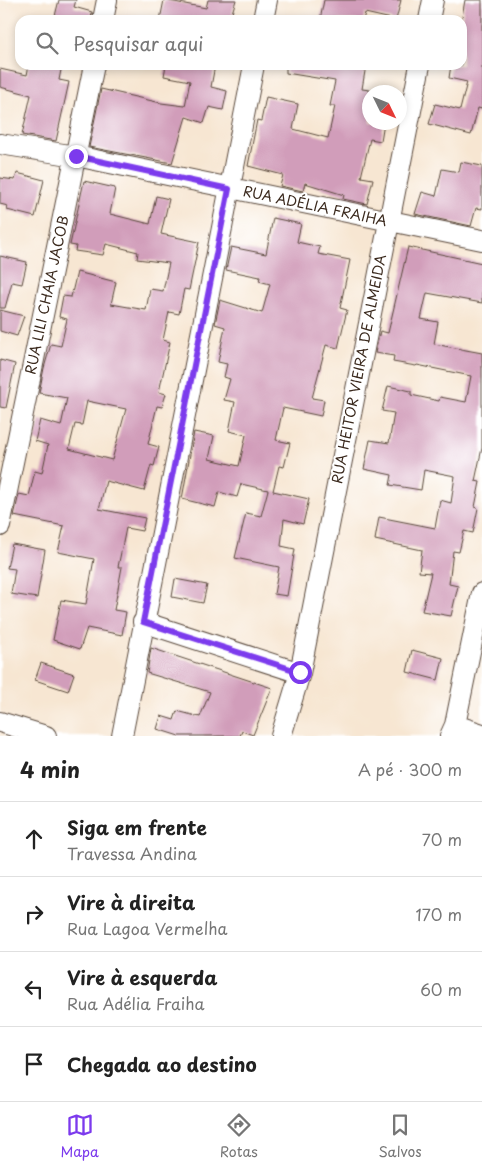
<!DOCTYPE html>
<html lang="pt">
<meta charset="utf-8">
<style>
:root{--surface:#fff;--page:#f6f6f6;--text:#222;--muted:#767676;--line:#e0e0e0;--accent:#7c3aed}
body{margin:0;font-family:"Playpen Sans",sans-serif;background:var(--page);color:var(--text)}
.compass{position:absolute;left:362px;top:85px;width:45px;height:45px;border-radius:50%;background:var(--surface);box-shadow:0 2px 8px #0003;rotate:133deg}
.stop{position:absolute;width:15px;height:15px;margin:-11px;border:4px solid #7c3aed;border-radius:50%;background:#fff}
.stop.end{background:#7c3aed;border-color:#fff;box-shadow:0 1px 5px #0008}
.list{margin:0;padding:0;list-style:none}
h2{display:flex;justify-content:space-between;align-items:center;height:65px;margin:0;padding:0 20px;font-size:21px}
h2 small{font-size:16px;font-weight:400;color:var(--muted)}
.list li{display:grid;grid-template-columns:32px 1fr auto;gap:15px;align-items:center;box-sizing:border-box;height:75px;padding:0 20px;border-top:1px solid var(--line)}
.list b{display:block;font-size:19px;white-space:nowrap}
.list p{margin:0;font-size:16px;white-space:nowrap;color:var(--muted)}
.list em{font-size:16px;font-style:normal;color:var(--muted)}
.icon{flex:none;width:28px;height:28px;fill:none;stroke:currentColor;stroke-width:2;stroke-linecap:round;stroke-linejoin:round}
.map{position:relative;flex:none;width:482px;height:736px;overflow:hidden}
.search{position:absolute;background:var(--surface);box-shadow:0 2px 8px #0003;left:15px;right:15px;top:15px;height:55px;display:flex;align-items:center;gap:12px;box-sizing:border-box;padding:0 18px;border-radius:15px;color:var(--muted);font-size:19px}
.sheet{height:365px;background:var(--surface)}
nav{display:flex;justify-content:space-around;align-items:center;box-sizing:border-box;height:70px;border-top:1px solid var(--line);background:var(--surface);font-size:14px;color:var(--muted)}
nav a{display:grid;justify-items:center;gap:2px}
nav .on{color:var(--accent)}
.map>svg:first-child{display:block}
</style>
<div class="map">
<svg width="482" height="736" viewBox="0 0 482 736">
<rect width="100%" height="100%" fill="#fff"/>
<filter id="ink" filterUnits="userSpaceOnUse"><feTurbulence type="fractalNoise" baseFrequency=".02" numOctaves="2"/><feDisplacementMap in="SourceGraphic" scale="10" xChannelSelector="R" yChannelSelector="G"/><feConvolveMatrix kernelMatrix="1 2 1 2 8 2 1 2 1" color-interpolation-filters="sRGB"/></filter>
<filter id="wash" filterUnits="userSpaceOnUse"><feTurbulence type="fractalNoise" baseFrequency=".0096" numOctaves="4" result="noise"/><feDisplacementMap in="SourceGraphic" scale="20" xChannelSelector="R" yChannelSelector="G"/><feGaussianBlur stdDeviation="1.12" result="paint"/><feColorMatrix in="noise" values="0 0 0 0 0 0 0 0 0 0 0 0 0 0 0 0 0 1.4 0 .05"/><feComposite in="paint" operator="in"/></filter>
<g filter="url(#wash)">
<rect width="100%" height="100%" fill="#f7e6d2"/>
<g id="blocks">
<!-- building -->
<path fill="#d19dba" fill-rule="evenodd" d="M59 0H76L74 7 92 12 91 20H54Z
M164 0 206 8 208 0H236L232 13 236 15 235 20H160Z
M324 0H401L396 20 365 13 363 20H320Z
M465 0H482V109L478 108 471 135 429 124 435 104 460 110 467 82 449 78 451 65H462V17Z
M29 65H62L59 80 69 82 56 141 22 135 31 95 0 87V69L27 75Z
M166 65H215L211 87 227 91 223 110 209 107 204 123 186 117 172 163 89 147 101 89 161 103 185 106 190 81 164 76Z
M286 65H366L362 89 370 90V122H384L381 141 370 139 361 177 373 179 367 204 343 199 344 195 305 183 303 191 280 186 283 175 248 166 257 120 261 121 266 97 298 104 293 129 328 138 335 106H330L335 81 286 73Z
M461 162 482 166V209L476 208 471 226 415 214 422 192 436 196 442 169 459 172Z
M17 173 44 180 35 217 7 210 8 206 0 204V178L15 180Z
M84 181 115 188 110 214 150 224 156 196 169 199 161 234 199 242 189 290 184 289 179 314 169 312 163 340 170 342 159 392 166 394 162 407 157 406 148 444 159 447 154 466 151 465 144 491 106 481 99 509 145 518 142 531 126 528 118 567H122L114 610 126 612 122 635 87 628 80 649 53 640 61 600 86 604 94 559 58 552 64 526 14 516 19 494 29 496 35 471 42 473 48 445 35 441 40 420 61 426 67 398 39 393 44 368 51 344 61 346 67 319 59 317 63 296 71 297 77 272 116 282 111 304 146 310 150 289 163 291 169 263 137 259 138 252 106 244 103 255 75 251 76 246 70 245ZM87 401 126 409 112 460 69 449 75 424 82 425Z
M273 218 301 224 297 242 320 247 318 254 350 260 340 308 347 310 338 348 326 345 312 398 324 400 321 416 283 408 276 440 290 443 284 467 279 466 273 491 309 499 303 524 284 519 281 546 295 549 287 596 274 594 279 567 235 558 246 513 261 516 268 490 241 484 237 497 219 492 215 507 182 499 194 432 214 436 209 459 239 466 246 435 229 431 235 402 224 400 230 379 224 377 227 364 218 362 225 327 215 324 220 300 262 313 270 284 259 281 260 277 226 270 231 247 266 254Z
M408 247 482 263V303L427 293 421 319 438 322 434 344 482 353V448L475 481 480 482 475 507 478 508 473 533 464 531 459 552 453 551 449 584 458 586 451 616 422 611 431 573 419 572 422 550 375 540 379 517 435 528 440 500 451 503 455 476 424 470 421 490 390 485 392 475 364 469 370 440 389 443 394 413 382 411 388 386 411 391V395L439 401 440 397 466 402 471 376 417 365 416 366 393 362 394 356 375 353 380 331 388 333Z
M0 256 27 262 22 284 12 282 5 308H0Z
M0 310 24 316 17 336 0 331Z
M0 360 15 364 6 408 0 407Z
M12 544 45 550 37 598 11 594 15 569 7 568Z
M175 579 207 585 203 603 172 597Z
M151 648 272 688 253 735 242 731 240 736H179L157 729 161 716 174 720 177 711 200 717 210 692 147 673Z
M412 650 443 658 438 680 407 672Z
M41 663 74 674 68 691 35 680Z"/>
</g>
</g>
<g filter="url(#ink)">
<use href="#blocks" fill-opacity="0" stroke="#574639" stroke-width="1"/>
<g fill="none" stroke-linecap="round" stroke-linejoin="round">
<!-- minor casing -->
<g stroke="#574639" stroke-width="22">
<path id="minor" d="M103 20 107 0
M263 20 267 0
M429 20 433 0
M0 144 76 156 482 240
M0 526 94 65
M143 622 300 673
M0 722 46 736
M455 725 482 734
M122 736 254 65
M281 736 300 673 420 65
M450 736 455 725 482 593"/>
</g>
<!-- minor -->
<use href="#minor" stroke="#fff" stroke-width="20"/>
</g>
</g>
<g fill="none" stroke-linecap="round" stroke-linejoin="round" filter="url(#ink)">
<!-- route -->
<path stroke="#7c3aed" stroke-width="6" d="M76 156 229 189 143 622 300 672"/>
</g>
<g text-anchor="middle" stroke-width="4" stroke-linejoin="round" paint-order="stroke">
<!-- street labels -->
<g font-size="14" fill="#3b2a1e" stroke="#fff">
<text transform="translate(315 206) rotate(12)" y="5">RUA ADÉLIA FRAIHA</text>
<text transform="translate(47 295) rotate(-78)" y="5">RUA LILI CHAIA JACOB</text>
<text transform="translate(359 369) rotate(-79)" y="5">RUA HEITOR VIEIRA DE ALMEIDA</text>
</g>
</g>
</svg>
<svg class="compass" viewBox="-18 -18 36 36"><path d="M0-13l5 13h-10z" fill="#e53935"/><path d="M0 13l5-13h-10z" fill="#767676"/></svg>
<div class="stop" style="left:300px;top:672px"></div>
<div class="stop end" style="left:76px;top:156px"></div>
<div class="search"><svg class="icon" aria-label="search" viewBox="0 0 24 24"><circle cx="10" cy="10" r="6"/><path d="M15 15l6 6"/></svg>Pesquisar aqui</div>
</div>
<section class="sheet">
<h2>4 min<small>A pé · 300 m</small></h2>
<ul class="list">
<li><svg class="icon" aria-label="ahead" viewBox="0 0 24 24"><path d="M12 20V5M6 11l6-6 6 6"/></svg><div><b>Siga em frente</b><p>Travessa Andina</p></div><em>70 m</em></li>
<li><svg class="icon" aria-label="right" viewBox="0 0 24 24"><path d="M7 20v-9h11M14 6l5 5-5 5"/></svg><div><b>Vire à direita</b><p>Rua Lagoa Vermelha</p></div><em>170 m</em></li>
<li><svg class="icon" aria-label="left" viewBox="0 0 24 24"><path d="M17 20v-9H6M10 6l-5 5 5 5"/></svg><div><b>Vire à esquerda</b><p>Rua Adélia Fraiha</p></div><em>60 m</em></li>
<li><svg class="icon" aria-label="arrive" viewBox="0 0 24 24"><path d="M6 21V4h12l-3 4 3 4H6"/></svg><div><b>Chegada ao destino</b></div></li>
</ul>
</section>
<nav>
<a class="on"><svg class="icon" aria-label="map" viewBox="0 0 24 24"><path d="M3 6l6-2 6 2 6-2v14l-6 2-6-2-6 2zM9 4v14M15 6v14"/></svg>Mapa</a>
<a><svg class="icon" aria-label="directions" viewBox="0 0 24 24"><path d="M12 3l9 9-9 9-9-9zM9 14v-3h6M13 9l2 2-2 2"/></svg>Rotas</a>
<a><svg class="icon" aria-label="saved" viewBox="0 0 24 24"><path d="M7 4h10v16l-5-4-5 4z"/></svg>Salvos</a>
</nav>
